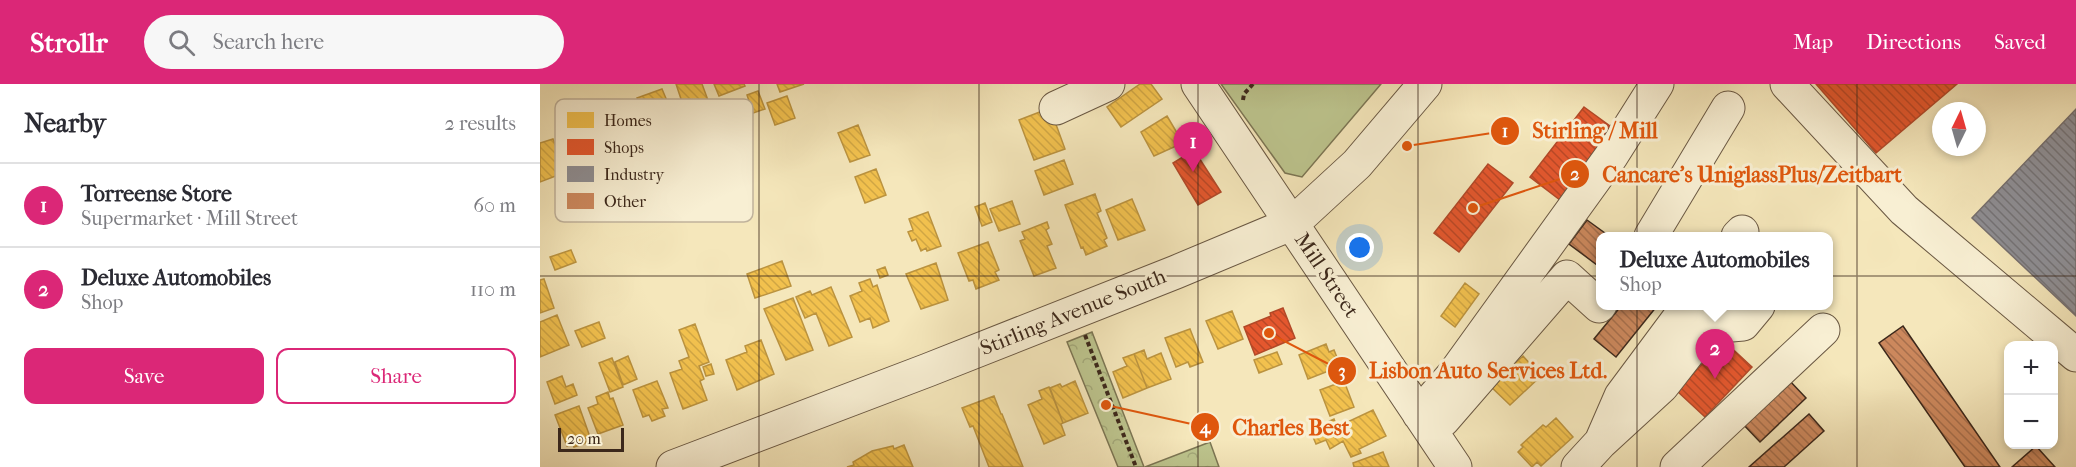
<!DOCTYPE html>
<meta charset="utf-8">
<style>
:root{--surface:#fff;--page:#f7f7f7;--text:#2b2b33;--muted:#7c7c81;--line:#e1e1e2;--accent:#db2777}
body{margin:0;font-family:"IM FELL French Canon",serif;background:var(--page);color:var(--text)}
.controls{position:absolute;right:18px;bottom:18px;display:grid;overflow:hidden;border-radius:12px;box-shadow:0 3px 9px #0003}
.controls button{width:54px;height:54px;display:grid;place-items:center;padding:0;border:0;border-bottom:2px solid var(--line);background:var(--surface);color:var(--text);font:30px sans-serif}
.compass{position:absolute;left:1392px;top:18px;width:54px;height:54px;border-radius:50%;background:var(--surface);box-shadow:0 3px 9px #0003;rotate:5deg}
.scale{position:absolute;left:18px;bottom:15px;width:66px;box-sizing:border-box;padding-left:6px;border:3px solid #3c281b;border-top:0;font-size:16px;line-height:21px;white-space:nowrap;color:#3c281b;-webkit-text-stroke:4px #f8efd3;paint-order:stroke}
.you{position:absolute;left:820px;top:164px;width:21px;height:21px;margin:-15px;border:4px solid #fff;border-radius:50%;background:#1a73e8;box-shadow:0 0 0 9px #1a73e833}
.badge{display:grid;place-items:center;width:39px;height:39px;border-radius:50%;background:var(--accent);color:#fff;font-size:20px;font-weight:700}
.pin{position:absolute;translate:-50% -50px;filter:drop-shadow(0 2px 3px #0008)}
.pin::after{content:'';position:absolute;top:32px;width:21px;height:18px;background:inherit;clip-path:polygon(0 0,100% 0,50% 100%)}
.popup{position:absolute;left:1056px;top:148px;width:237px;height:78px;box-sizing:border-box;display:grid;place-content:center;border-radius:12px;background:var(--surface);filter:drop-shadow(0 2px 4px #0005);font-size:20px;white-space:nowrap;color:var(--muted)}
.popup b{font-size:22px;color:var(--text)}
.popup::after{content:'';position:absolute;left:50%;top:100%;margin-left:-12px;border:12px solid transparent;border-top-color:var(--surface)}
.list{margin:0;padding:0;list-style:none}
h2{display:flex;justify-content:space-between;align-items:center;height:78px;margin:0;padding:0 24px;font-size:26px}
h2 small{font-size:20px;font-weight:400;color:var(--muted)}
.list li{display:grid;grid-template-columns:39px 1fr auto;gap:18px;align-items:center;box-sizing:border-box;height:84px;padding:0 24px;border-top:2px solid var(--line)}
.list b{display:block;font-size:22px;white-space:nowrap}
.list p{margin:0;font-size:20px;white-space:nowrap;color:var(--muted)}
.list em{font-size:20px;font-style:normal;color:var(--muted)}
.actions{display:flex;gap:12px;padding:18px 24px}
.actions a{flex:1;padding:14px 0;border:2px solid var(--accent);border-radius:12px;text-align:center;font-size:21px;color:var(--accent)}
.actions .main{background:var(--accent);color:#fff}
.icon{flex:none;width:33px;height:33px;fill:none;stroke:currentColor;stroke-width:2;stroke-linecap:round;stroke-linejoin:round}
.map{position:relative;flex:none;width:1536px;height:383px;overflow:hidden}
header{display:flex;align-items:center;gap:36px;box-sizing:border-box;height:84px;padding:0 30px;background:var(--accent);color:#fff}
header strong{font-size:28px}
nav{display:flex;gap:33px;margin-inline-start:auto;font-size:21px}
.search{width:420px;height:54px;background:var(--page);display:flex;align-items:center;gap:15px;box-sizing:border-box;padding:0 21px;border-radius:33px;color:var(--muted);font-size:22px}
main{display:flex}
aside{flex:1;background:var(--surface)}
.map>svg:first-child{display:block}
</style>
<header>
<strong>Strollr</strong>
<div class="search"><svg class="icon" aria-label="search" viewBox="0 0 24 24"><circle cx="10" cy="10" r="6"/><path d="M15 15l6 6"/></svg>Search here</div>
<nav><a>Map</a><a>Directions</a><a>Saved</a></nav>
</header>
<main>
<aside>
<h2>Nearby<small>2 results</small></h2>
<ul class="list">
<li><span class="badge">1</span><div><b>Torreense Store</b><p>Supermarket · Mill Street</p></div><em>60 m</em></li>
<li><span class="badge">2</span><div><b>Deluxe Automobiles</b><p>Shop</p></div><em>110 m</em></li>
</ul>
<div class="actions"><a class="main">Save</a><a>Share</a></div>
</aside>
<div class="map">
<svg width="1536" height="383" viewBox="0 0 1536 383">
<defs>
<pattern id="park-crowns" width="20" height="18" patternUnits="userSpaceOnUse" patternTransform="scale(1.5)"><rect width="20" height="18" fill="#bdc58e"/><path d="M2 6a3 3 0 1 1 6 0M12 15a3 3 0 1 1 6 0" fill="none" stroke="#a3a97a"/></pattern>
<pattern id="homes-back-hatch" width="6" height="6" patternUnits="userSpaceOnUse" patternTransform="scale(1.5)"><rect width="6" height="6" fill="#f2c14e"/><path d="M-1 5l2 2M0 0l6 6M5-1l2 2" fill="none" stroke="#d0a644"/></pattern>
<pattern id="shops-back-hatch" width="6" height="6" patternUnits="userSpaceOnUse" patternTransform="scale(1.5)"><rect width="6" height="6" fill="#e4572e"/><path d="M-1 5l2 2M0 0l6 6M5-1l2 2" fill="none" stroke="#ba4826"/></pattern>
<pattern id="industry-back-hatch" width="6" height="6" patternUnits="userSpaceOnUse" patternTransform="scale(1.5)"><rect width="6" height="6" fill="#8d8d92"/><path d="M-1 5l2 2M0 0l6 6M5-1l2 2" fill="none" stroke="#747376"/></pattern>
<pattern id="building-back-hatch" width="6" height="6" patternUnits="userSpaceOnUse" patternTransform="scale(1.5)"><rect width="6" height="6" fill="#cc885d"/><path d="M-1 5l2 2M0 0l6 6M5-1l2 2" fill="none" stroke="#a76f4c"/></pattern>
</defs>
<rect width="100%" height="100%" fill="#f5e7bb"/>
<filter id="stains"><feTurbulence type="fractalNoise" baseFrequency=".00333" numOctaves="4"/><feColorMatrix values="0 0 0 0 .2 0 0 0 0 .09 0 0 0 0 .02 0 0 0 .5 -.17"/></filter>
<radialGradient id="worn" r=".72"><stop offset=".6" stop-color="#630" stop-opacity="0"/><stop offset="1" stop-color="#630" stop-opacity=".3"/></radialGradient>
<!-- grass -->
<path fill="#bdc58e" stroke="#7c7654" stroke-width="1.5" d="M681 0H841L762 93 745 89Z"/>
<!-- park -->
<path fill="url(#park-crowns)" stroke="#7c7654" stroke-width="1.5" d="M552 248 604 383H578L527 258Z
M670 358 679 383H605Z"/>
<!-- homes -->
<path fill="url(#homes-back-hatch)" stroke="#bb933f" stroke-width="1.5" d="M136 0H162L169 19 145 27Z
M174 0H204L205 2 179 12Z
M237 0H264L240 8Z
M600 0H611L622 15 581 43 567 23Z
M122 5 133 31 107 41 97 14Z
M218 7 225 25 213 29 207 11Z
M247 12 255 34 235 41 227 19Z
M85 19 97 52 71 61 60 28Z
M510 24 525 65 494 76 479 36Z
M182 26 184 34 178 36 175 28Z
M45 32 58 65 32 75 19 42Z
M627 32 643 59 614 72 601 48Z
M146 40 148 48 142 50 139 42Z
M318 41 330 71 310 78 298 49Z
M13 55 26 88 0 98V59Z
M67 65 78 90 63 96 53 70Z
M524 76 533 100 504 111 495 87Z
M336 85 346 111 325 119 315 93Z
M119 88 124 102 114 105 110 91Z
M555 110 561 127 557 129 567 154 564 156 567 162 546 171 543 163 541 164 525 121Z
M592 115 605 146 578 156 566 126Z
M472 117 480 140 459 147 450 125Z
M445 119 452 138 442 142 435 123Z
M388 128 401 162 387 167 386 164 381 167 376 155 372 157 368 148 373 146 369 135Z
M507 138 509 144 506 146 512 160 507 162 516 184 494 192 480 157 485 155 482 148Z
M448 158 459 186 455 188 459 196 436 205 433 196 429 197 418 169Z
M31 166 36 178 15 186 10 173Z
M242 177 251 202 215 214 207 190Z
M396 179 408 216 381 225 366 190Z
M345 183 348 191 340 194 337 186Z
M4 195 14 224 0 229V196Z
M330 195 333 203 337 201 349 237 333 244 330 234 320 238 310 212 322 207 319 199Z
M925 199 939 210 915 243 901 232Z
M291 203 312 253 289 262 276 229 265 234 256 213 270 207 272 211Z
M253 214 273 266 246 276 224 225Z
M692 227 703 255 678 265 666 237Z
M17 231 29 261 0 273V238Z
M59 238 65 254 42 263 35 247Z
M155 240 169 278 159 282 164 295 160 297 167 316 143 325 130 289 142 285 139 277 149 273 139 246Z
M650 245 663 278 650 283 648 278 636 283 625 254Z
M221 256 234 290 197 306 186 276 207 268 205 262Z
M786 260 789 268 794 266 798 276 793 277 796 284 768 295 759 271Z
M604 266 607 275 621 269 631 295 607 304 594 270Z
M737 268 742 280 719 289 714 276Z
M594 270 607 304 583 314 573 288 587 282 583 274Z
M88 272 97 295 83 301 75 278Z
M983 272 1001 292 970 321 947 299 969 279 972 282Z
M72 274 83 303 70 308 59 279Z
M171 280 174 290 166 292 163 283Z
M22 292 26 303 33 300 37 311 15 320 7 298Z
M117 297 128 324 122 325 125 332 112 337 109 331 103 333 93 306Z
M535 297 548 329 523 339 510 304 520 300 522 303Z
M804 297 814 323 790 332 780 306Z
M509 303 523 339 521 340 525 351 504 360 488 321 502 315 499 307Z
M68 308 70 315 73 314 83 341 58 350 48 324 58 320 56 313Z
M454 312 461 330H462L483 383H449L433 342 430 343 422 324Z
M39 322 50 353 44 355 46 359 34 363 33 359 27 362 15 331Z
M833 326 846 352 819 365 821 369 811 373 803 357 790 365 786 356 776 360 770 346 794 335 797 343Z
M1016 334 1033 353 1001 382 997 378 992 383 978 368 983 363 981 361 1003 341 1006 343Z
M364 361 373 383H307L314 381 313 378 332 367 353 362 354 365Z
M843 368 849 383H814L813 379Z"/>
<!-- shops -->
<path fill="url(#shops-back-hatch)" stroke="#b24928" stroke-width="1.5" d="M1276 0H1417L1336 69Z
M1044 23 1074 45 1020 116 990 93Z
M654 66 681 108 658 121 633 79Z
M948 80 973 99 919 168 894 149Z
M743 224 755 254 715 271 704 243 731 232 730 229Z
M1184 257 1212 283 1165 333 1137 307Z"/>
<!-- industry -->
<path fill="url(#industry-back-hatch)" stroke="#756f6e" stroke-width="1.5" d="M1536 25V232L1432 134Z"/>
<!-- building -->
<path fill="url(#building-back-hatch)" stroke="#3c281b" stroke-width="1.5" d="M1047 136 1069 152H1061V184L1029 160Z
M1081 222H1117L1076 273 1054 255Z
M1363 242 1460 383H1425L1339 259Z
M1248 295 1266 314 1220 358 1201 338Z
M1269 330 1284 347 1244 383H1209Z
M1496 362 1515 383H1472Z"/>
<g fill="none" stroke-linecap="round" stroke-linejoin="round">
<!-- minor casing -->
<g stroke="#6a5843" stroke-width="35">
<path id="minor" d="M658 0 915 383
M1247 0 1364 126 1536 271
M516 24 568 0
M1111 152 1188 24
M1198 152 1202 148
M879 330 914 290 1072 71 1117 0
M903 336 1027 193 1059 222 1061 219
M1061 358 1122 302 1168 243 1203 240 1218 222
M133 383 388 286 636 188 753 139 817 80 885 0
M1038 383 1061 358 1081 312 1148 222
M1137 383 1283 246"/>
</g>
<!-- path -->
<path stroke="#3c281b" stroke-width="4" stroke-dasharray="4.5 3" stroke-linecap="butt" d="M703 16 704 10 713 0
M545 251 596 383"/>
<!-- minor -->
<use href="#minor" stroke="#f8efd3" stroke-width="33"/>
</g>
<!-- grid -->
<path fill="none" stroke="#3c281b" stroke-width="1.5" stroke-opacity="0.55" d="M219 0V383M439 0V383M658 0V383M878 0V383M1097 0V383M1317 0V383M0 192H1536"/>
<g text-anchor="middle" stroke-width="6" stroke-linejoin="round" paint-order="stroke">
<!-- street labels -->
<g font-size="21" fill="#3c281b" stroke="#f8efd3">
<text transform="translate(787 191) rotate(56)" y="7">Mill Street</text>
<text transform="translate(533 228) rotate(-22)" y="7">Stirling Avenue South</text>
</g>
</g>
<!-- legend -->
<rect x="15" y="15" width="198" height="123" rx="9" fill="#f8efd3" stroke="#c0b39c" stroke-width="1.5"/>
<rect x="27" y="28" width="27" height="16" fill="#f2c14e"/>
<rect x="27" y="55" width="27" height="16" fill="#e4572e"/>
<rect x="27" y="82" width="27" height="16" fill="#8d8d92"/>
<rect x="27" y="109" width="27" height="16" fill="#cc885d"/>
<g font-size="16" fill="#3c281b">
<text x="64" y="42">Homes</text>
<text x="64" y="69">Shops</text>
<text x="64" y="96">Industry</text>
<text x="64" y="123">Other</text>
</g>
<!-- callouts -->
<path fill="none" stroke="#df570d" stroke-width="2" d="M867 62L965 47M933 124L1035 90M729 249L802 287M566 321L665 343"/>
<g fill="#df570d" stroke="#f8efd3" stroke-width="2">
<circle cx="867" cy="62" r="6"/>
<circle cx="933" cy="124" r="6"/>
<circle cx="729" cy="249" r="6"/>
<circle cx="566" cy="321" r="6"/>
<circle cx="965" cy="47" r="15"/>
<circle cx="1035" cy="90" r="15"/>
<circle cx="802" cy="287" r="15"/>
<circle cx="665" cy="343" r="15"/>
</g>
<g font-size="18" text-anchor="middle" font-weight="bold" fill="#fff">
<text x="965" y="53">1</text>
<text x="1035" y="96">2</text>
<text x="802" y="293">3</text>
<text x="665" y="349">4</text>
</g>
<g font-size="22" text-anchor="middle" font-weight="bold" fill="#df570d" stroke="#f8efd3" stroke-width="6" stroke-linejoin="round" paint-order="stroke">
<text x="1055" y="54">Stirling / Mill</text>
<text x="1212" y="98">Cancare's UniglassPlus/Zeitbart</text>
<text x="948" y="294">Lisbon Auto Services Ltd.</text>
<text x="751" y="351">Charles Best</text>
</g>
<rect width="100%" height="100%" filter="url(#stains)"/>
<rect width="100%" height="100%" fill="url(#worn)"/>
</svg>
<div class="controls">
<button>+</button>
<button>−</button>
</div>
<svg class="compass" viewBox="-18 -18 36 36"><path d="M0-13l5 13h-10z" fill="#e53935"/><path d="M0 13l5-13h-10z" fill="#7c7c81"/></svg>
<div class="scale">20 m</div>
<div class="you"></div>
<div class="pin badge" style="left:653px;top:88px">1</div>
<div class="pin badge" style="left:1175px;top:295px">2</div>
<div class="popup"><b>Deluxe Automobiles</b>Shop</div>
</div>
</main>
